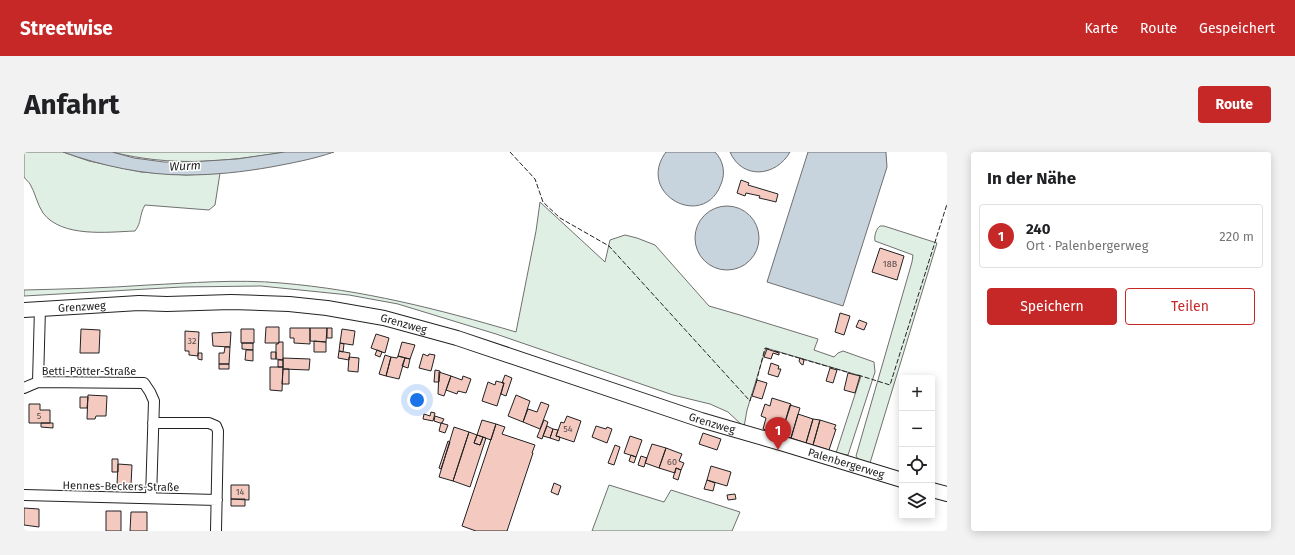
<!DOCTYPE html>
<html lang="de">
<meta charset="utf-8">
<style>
:root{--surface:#fff;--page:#f2f2f2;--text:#202124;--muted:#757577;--line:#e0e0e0;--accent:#c62828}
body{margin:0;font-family:"Fira Sans",sans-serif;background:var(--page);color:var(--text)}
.controls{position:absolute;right:12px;bottom:12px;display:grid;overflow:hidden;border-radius:4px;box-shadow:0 2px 10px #0003}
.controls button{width:36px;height:36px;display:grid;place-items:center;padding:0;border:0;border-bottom:1px solid var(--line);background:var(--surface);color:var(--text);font:20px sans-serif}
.you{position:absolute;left:393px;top:248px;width:14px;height:14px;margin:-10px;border:3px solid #fff;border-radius:50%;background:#1a73e8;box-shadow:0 0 0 6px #1a73e833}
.badge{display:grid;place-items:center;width:26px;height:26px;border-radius:50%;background:var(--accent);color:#fff;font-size:13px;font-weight:700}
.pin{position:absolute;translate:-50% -33px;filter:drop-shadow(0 1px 2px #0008)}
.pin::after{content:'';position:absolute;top:21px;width:14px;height:12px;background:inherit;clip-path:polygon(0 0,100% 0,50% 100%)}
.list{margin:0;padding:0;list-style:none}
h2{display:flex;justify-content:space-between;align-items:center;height:52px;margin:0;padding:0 16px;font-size:17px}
h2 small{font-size:13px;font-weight:400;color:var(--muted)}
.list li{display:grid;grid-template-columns:26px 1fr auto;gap:12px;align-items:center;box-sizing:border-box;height:64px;margin:0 8px 8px;padding:0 8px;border:1px solid var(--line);border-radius:4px}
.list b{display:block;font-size:15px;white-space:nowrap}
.list p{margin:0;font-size:13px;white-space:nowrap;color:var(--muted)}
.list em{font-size:13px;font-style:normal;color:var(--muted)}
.actions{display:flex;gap:8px;padding:12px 16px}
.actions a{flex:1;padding:9px 0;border:1px solid var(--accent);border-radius:4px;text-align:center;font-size:14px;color:var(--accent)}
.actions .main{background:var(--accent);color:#fff}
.icon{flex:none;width:22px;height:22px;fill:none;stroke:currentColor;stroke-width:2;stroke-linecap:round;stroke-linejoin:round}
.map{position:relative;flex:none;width:923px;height:379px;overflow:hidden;border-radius:4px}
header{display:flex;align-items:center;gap:24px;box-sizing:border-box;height:56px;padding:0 20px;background:var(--accent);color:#fff}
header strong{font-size:19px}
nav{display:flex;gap:22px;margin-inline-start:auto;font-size:14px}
.intro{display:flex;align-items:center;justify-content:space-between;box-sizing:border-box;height:96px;padding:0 24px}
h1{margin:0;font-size:28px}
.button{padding:10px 18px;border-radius:4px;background:var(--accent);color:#fff;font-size:14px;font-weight:700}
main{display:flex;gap:24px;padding:0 24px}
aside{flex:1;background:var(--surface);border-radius:4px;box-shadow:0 2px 10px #0003}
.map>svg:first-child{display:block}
</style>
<header>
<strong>Streetwise</strong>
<nav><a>Karte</a><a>Route</a><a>Gespeichert</a></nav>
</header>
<div class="intro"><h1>Anfahrt</h1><a class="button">Route</a></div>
<main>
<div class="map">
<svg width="923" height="379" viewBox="0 0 923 379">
<rect width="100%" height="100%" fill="#fff"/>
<!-- green -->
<path fill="#e0efe3" stroke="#6f6f6f" d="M0 0H39L65 9 117 20 162 23 196 21 191 53 185 58 121 53C115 63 118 70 111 79 84 80 38 86 19 61 13 52 11 40 6 32 5 30 2 28 0 25Z
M88 0H261C201 10 148 15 88 0Z
M516 50 581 110 586 88 601 83 613 86 631 93 685 154 716 163 794 187 790 198 810 205 814 201 819 199 850 210 851 220 824 303 812 301 837 224 742 196 723 258 720 275 704 260 686 252 649 243 472 182 374 152 325 143 237 134 158 135 0 144V138C41 137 82 136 124 133 167 131 213 127 257 131 339 138 414 157 492 180L512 79Z
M856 74H860L913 91 846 311 834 307 832 304 888 110 889 103 851 89C850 84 852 77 856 74Z
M585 333 640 350 647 338 716 360 708 379H568Z"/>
<!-- water -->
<path fill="#c7d3dd" stroke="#6f6f6f" d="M39 0H88L110 6 140 10H166L213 7 261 0H310C290 7 268 11 247 15 219 20 190 23 162 23 120 23 78 14 39 0Z
M642 0H691C699 8 702 21 697 32 680 79 611 42 642 0Z
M706 0H766C752 25 718 28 706 0Z
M784 0H862V1L863 15 819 154 743 130Z
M671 86a32 32 0 1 1 64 0a32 32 0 1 1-64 0Z"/>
<!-- building -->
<path fill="#f3c9c0" stroke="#222" d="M717 28 725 31 724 33 754 42 752 50 744 48 735 46 736 44 722 41 721 44 713 41Z
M856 96 880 104 873 128 848 120Z
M816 161 826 164 820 183 811 180Z
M835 168 843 171 840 178 832 175Z
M242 175H255V191H241Z
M266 176H286V192L270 191V186H266Z
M286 176H303L302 190 286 189Z
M303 176H308V186H303Z
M57 177 76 178 75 201H56Z
M217 177H230V191H217Z
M318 177 331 179 329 193 316 191Z
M161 179 175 180 174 204 165 203V199H161Z
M207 180 206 195 189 194 188 181Z
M352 182 365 186 361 201 347 196Z
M290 189 302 190V200H290Z
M255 190H259V208L252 207V192H254Z
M378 190 391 193 386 207 374 204Z
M218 191H229V198L218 197Z
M316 191 320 192 319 200 315 199Z
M201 195H206L205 212H195V201H200Z
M743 197 755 201V203L749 201 747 207 740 205Z
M222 198H229V209L221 208Z
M353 198 358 200 356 205 351 203Z
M315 199 326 201 325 208 314 206Z
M247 200H252V207H247Z
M174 201H178V208L174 207Z
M399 202 404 204 405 202 411 203 407 219 395 216Z
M361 203 367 205 362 224 355 222Z
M374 204 381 206 375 227 362 224 367 205 373 206Z
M325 205 335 206 334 220 324 219Z
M259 206 286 207 285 218 259 217Z
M381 206 386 207 384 216 378 214Z
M776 206 780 208 779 213 777 212 775 209Z
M254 208H259V215H254Z
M747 211 755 214 754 217H757L754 225 744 222Z
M195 212H205V217H195Z
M246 215H259L258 239 246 238Z
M806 216 813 218 809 231 802 229Z
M259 217H265V232H258Z
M411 218 416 219 415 230H410Z
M415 220 427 224 420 244 414 242Z
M824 221 836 224 831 241 820 238Z
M481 223 488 226 482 244 477 242 480 231H478Z
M427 224 438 228 439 224 447 227 442 241 434 239 433 242 422 238Z
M733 228 743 231 738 247 728 244Z
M472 229 480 231 473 254 458 249 464 230 471 233Z
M64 243 83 244 82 264H72L71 267H63Z
M492 243 506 249 499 270 484 264Z
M56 245H64L63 256H56Z
M748 246 767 252 757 283 739 277 742 266 737 264 741 252 746 254Z
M517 250 525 253 516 277 499 270 504 257 513 260Z
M5 252H16V258H26V271H5Z
M766 253 776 256 767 286 757 283Z
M407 260 411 261 409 269 399 267 400 262 406 264Z
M774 262 789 267 782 291 767 286Z
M411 264 420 267 418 271H416L410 269Z
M543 264 557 269 550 290 532 284 537 270 540 271Z
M789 267 796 268 789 293 782 291Z
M458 268 472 272 467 288 453 283Z
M520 268 524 270 518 287 513 285Z
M796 268 812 273 810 277H812L805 298 789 293Z
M17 271H29V276L17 275Z
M417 271 424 273 421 281 415 279Z
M472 272 481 275 478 282 511 293 508 301H509L483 379H452L438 374Z
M523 274 529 277 526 286 519 284Z
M572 274 582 277 583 275 588 277 583 291 568 285Z
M430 275 445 280 429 329 415 325Z
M529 277 534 278 532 284 536 285 535 289 526 286Z
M445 280 453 283 450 291 456 293 459 285 462 286 446 335 429 329Z
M679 281 697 287 693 298 675 292Z
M453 283 459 285 456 293 450 291Z
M606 284 618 288 612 305 600 301Z
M424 289 426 290 417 317 415 316Z
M628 292 642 296 635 316 621 311Z
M591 293 596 295 590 313 584 311Z
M642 296 658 302 655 309 660 311 657 318 652 316 651 321 635 316Z
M607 303 612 305 610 311 605 309Z
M617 304 623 306 620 315 614 313Z
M88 307H94V320H88Z
M94 312 108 313 107 333H93Z
M687 314 707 320 703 334 683 328Z
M652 316 657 318 654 328 649 326Z
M683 328 691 331 689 339 680 337Z
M530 331 537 334 534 343 527 340Z
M207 333H225V348L207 347Z
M711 342 712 347 704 348 703 343Z
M207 347H221V354H207Z
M0 356 15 357V375L0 373Z
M82 359H97V379H82Z
M107 360H123V379H106Z"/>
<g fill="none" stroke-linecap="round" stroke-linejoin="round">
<!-- street casing -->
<g stroke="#222" stroke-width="12">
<path id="street" d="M14 230 16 156
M0 236 14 230 120 231 126 240 130 249 127 346
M129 271H185L192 274 194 279 192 379
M0 343 193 348"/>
</g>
<!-- secondary casing -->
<g stroke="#222" stroke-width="16">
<g id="secondary">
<path id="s1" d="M0 158 115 151 143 152 207 150 265 152 303 156 360 166 433 186 677 268 760 292 878 328"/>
<path d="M908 338 923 342"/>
</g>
</g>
<!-- street -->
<use href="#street" stroke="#fff" stroke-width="10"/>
<!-- secondary -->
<use href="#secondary" stroke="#fff" stroke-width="14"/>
<!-- fence -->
<path stroke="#222" stroke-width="1" stroke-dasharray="5 2" stroke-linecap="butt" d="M486 0 511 27 519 50 536 66 585 94 726 249 728 242
M751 199 826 221
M834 223 866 233 923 52
M732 231 741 196 745 197"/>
</g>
<g text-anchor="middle" stroke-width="3" stroke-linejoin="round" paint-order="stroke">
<!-- number labels -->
<g font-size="9" fill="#564c4a">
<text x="866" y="115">18B</text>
<text x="168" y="192">32</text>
<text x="15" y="267">5</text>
<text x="544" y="280">54</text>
<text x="648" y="313">60</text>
<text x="216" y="343">14</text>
</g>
<!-- street labels -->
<g font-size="11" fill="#222" stroke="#fff">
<text dy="4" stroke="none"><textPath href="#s1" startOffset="58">Grenzweg</textPath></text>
<text dy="4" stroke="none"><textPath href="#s1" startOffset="382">Grenzweg</textPath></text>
<text x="65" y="223">Betti-Pötter-Straße</text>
<text dy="4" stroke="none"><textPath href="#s1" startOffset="706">Grenzweg</textPath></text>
<text dy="4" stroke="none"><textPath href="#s1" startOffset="846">Palenbergerweg</textPath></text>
<text transform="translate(97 334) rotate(1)" y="4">Hennes-Beckers-Straße</text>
</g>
<!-- water labels -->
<g font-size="12" font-style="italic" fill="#222" stroke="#fff">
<text transform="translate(161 14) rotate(-3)" y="4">Wurm</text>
</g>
</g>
</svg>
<div class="controls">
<button>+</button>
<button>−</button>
<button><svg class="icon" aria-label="locate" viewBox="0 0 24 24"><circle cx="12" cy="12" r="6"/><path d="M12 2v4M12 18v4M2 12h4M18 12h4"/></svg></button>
<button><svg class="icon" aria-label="layers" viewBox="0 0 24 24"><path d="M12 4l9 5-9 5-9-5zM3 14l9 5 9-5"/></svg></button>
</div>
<div class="you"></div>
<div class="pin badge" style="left:754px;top:298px">1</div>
</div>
<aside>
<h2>In der Nähe<small></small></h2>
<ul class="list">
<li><span class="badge">1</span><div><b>240</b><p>Ort · Palenbergerweg</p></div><em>220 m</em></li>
</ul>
<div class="actions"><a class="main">Speichern</a><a>Teilen</a></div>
</aside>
</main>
